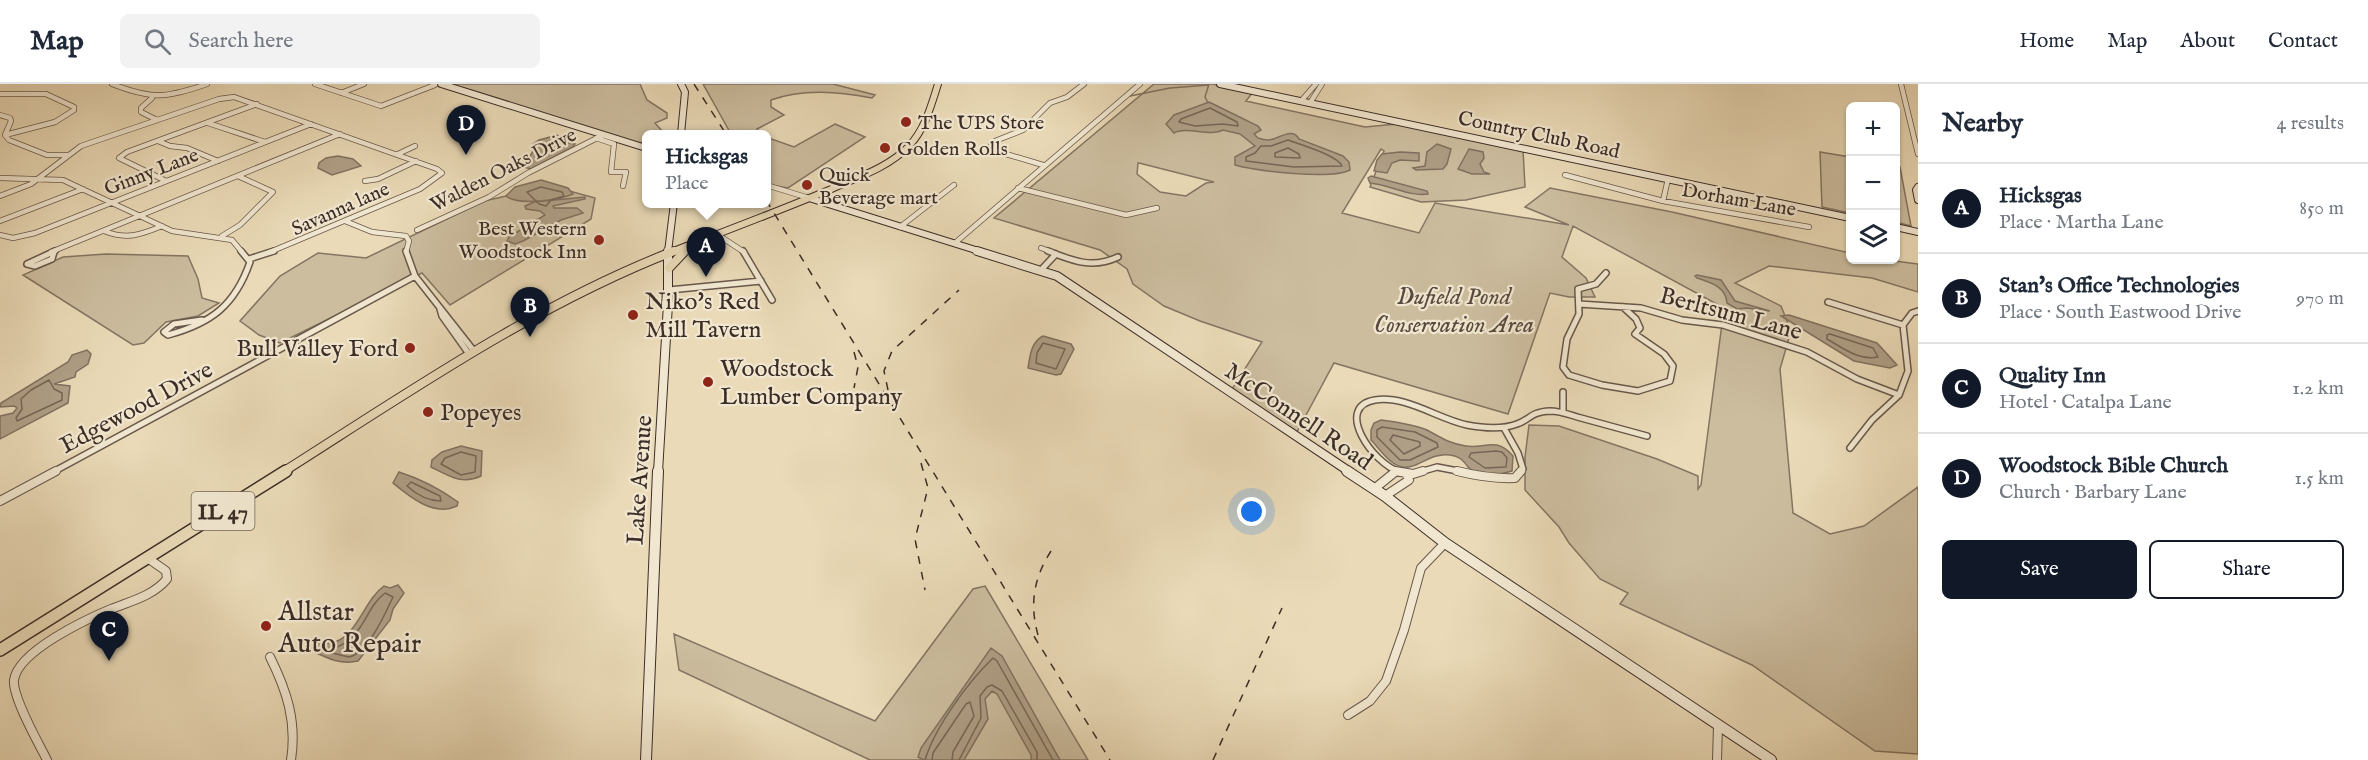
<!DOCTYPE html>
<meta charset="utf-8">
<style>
:root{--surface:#fff;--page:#f2f2f3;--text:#1f2937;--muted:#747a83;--line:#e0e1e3;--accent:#111827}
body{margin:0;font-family:"IM FELL English",serif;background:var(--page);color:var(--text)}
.controls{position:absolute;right:18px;top:18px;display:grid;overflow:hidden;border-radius:9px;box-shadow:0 2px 4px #0004}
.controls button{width:54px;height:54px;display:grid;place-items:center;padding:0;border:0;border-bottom:2px solid var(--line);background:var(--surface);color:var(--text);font:30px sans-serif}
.you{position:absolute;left:1252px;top:428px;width:21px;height:21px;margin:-15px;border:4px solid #fff;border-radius:50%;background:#1a73e8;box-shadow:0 0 0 9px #1a73e833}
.badge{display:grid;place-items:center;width:39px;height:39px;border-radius:50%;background:var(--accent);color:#fff;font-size:20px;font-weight:700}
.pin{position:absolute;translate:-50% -50px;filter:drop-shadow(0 2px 3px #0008)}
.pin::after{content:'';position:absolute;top:32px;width:21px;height:18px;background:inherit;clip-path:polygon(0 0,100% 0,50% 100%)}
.popup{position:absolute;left:642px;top:46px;width:129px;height:78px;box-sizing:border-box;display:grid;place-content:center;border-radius:9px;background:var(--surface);filter:drop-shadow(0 2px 4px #0005);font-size:20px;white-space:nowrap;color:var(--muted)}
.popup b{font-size:22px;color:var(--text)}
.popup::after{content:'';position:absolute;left:50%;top:100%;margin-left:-12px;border:12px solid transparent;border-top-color:var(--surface)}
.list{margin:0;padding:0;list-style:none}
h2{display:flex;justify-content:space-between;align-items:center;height:78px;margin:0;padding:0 24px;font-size:26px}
h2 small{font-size:20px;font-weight:400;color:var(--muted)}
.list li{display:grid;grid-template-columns:39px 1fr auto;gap:18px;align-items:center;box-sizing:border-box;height:90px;padding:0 24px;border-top:2px solid var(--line)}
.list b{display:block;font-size:22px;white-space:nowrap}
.list p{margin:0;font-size:20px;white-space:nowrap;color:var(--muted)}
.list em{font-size:20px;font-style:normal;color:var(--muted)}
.actions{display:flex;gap:12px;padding:18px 24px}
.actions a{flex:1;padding:14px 0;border:2px solid var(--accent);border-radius:9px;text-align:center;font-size:21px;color:var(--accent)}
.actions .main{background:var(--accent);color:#fff}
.icon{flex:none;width:33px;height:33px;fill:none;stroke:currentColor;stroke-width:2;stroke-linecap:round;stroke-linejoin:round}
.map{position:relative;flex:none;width:1918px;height:676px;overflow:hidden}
header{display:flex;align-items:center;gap:36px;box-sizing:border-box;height:84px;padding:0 30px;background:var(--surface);border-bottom:2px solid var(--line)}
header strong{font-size:28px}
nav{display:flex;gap:33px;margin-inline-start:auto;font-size:21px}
.search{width:420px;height:54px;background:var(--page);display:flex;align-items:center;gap:15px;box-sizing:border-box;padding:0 21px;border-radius:9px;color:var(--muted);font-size:22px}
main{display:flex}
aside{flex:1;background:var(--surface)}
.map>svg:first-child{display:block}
</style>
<header>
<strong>Map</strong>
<div class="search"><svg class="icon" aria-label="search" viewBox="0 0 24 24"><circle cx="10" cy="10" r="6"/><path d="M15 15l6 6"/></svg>Search here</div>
<nav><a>Home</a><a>Map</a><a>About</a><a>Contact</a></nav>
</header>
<main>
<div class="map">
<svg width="1918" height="676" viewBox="0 0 1918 676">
<rect width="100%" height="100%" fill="#eadab7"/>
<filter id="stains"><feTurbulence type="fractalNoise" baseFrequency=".00333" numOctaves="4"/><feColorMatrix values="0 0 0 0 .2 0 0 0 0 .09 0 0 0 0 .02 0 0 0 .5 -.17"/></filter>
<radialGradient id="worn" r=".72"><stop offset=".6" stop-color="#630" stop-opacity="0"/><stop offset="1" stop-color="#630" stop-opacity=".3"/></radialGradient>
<!-- green -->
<path fill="#ccbd9f" stroke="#847563" stroke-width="1.5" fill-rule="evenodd" d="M445 0H640L647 16 667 29V34L655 39 664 49 673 50H646V60L630 57Z
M703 0H833L875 11 872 14C839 8 804 4 771 16V23L784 31 757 45 761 50H731Z
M1154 0H1212L1253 8 1246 17 1365 43 1397 40 1523 66 1525 103 1466 116 1421 118 1370 103 1384 67 1381 65 1342 129 1419 149 1435 119 1569 141 1525 123 1550 104 1672 128 1850 169V176H1887L1918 180V208L1872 194 1769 182 1735 199 1781 222 1791 247 1780 285 1793 429 1830 450 1864 442 1918 403V670L1875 667 1752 581 1620 520 1628 509 1600 495 1569 459 1559 443 1525 406V373L1529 341 1559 342 1657 375 1698 392V405L1701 401 1724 224 1573 142 1562 173 1586 194 1595 213H1569L1550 209 1508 330 1334 279 1297 348 1232 305 1262 258 1200 237 1164 222 1133 200 1127 185 1100 166 994 134ZM1138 79H1139L1214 98 1206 99 1186 112 1160 108 1137 90Z
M835 40 865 53 788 104 766 100V53L794 63Z
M1820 68 1850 73V129L1822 123Z
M1896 82 1900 83 1911 142 1896 138Z
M551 102 595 114 591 135 450 221 422 189 280 259 259 251 240 237 280 192 318 169 366 174 484 117Z
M106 170 188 172 198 195 202 214 219 219 198 232 166 238 144 259 133 261 23 191 63 173Z
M985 502 1088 676H870L679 586 674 550 875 637 973 505Z"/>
<!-- water -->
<path fill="#af9f86" stroke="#817160" stroke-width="1.5" d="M1209 18 1258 42 1261 46 1254 50 1258 54C1261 55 1264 56 1268 56 1278 56 1292 42 1299 55L1343 72 1349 78 1350 86C1331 96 1257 87 1235 81V73L1255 62 1240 50 1223 46C1210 53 1186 42 1174 49L1166 40 1174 31Z
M557 51 564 58 575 60 573 63 531 85 524 83 534 65 533 60 539 56Z
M1437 60 1451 65 1447 80 1443 85 1416 86 1413 84 1425 82 1427 68Z
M1469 65 1483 68 1484 74 1480 80 1484 88 1490 90H1472L1458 85Z
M1400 68 1419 69V77L1400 76 1392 79 1387 89 1374 87 1377 76 1382 70Z
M338 72 353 75 361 82 332 91 318 84 319 79 326 74Z
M1371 92 1427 107 1428 110C1410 113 1390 101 1370 99L1368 94Z
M541 96 568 104 573 110C559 116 518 122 506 112L515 103Z
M585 113V115L553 122 554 124H577L583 129 561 136 523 157 515 160 507 157 509 153 545 131 540 127 526 125 525 122 534 118Z
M1697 191 1721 196 1735 217 1770 227 1747 224 1737 225 1727 219C1726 203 1712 199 1697 194L1695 192Z
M1789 231 1877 259 1897 281 1890 284 1854 277 1781 232Z
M1043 252 1071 260 1074 265 1061 290 1056 291 1028 284C1030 272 1031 258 1043 252Z
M87 266 91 270 88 280 76 288 75 293 54 300 70 302 68 319 0 355V332L13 329 17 324 14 322 0 323 1 319 68 278 72 271Z
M1381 336C1397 338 1412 340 1427 346 1440 353 1450 360 1466 362 1486 365 1496 352 1513 372L1512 387C1498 391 1479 395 1468 383 1463 376 1459 372 1450 371 1430 368 1417 386 1402 383 1390 381 1379 364 1371 356V346L1374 339Z
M461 362 482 367 481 392C462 401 449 392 431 383L432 376 442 368Z
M399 388C421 395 440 405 458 418L457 422C434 433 410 413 393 399Z
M398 501 404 509 393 525 390 536 358 577C340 581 327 574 310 566L316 560C322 559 329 560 335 558 358 550 365 515 384 502L390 504Z
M991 564 1002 572 1060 676H1031V671L997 610 992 607 985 615 988 635 964 676H924L918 673 921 664Z"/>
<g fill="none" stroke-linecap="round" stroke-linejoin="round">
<!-- shore -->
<path stroke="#766656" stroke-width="1.5" d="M1210 24 1237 38 1238 42 1223 40 1195 42 1179 38 1181 35Z
M1288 56C1301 61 1337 71 1342 82L1294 83 1246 77V73L1255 69 1261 62H1271Z
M1288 64 1299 70 1300 74 1275 73V69Z
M541 103 562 108 564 112 551 116 546 122 539 120 527 108Z
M1830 250 1873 264 1878 273C1859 277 1843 264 1827 255V251Z
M1043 259 1065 265 1056 285 1036 279 1037 269Z
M49 296 54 305 62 309V316L17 337 16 334 22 325 21 315 31 306Z
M1382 343 1415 348 1437 359 1438 363 1410 376H1400L1377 353V346Z
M1393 351 1420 358V362L1404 370 1390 356Z
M1496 367 1502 368 1507 374 1506 383 1485 384 1469 373 1471 369Z
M461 368 476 372 475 388 461 391 441 380 445 374Z
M411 398 440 412 441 417C427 417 417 411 407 402Z
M385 509 393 513C385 530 368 569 349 573L332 569V565C366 553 363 526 385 509Z
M925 676C935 643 968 598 993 574L997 577 1053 676
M932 676 933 669 966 620 970 618 974 632 953 668 952 676
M959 676 981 634 980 612 987 603 992 601 1002 607 1037 668V676"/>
<!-- stream -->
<path stroke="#817160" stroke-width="1.5" d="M1130 12 1170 4 1209 1
M1208 19 1205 13 1209 0"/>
<!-- street-far2 casing -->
<g stroke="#68584b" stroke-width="6">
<path id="street-far2" d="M112 0C153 16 166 14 207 0
M315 0 381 22 435 1
M1901 0 1918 70
M341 9 364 0
M0 10H46L74 23V26L55 38 5 51
M152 14 141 24V28L157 36
M1301 17 1316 0
M1310 19 1322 0
M0 31 10 34 11 37 5 51 9 56 47 71H68
M208 39 265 58
M596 54 614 60 611 88H626L623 102
M158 57 170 62 187 64 218 77
M398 70 415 62
M1043 81 996 67 991 61 995 57 1023 46 1050 19 1067 13 1084 0
M1565 91 1663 117 1809 143
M0 94 63 96 172 147 232 156 242 168
M166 97 119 74 127 68 257 20
M365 97 378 95 416 77
M766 101 809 114
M1018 104 1126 131 1157 124
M0 112 31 100 81 62 219 15 234 13 437 85 442 89 420 105 270 168
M1663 117 1668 95
M0 137 83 105
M345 137 372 148 406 152 409 157 406 168
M900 143 954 101
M417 146 489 113 528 89 603 51
M104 147C127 156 140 151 162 142
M0 151 13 154 35 149 311 40
M718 151 744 168
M222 152 240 141 273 108 238 92
M955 159 1140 0
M1041 164 1052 168
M51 168 340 50"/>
</g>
<!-- street-far1 casing -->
<g stroke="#68584b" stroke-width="8">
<path id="street-far1" d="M406 167 415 192 474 267
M743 167 772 216
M1048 167C1073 177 1092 185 1118 173
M54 168 52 175 35 182 27 180 55 167
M249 175 274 167
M1040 187 1056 170
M1606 189 1596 200 1578 205 1579 230 1567 255 1563 283 1569 291 1602 301 1638 307 1670 297 1673 282 1664 270 1635 250 1640 244 1636 235 1623 223
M669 206 761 197
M1828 218 1903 241
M1579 220 1641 224 1682 236 1723 241 1807 268 1857 295 1899 311
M440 225 442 232 469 270
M202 236 174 240 164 248 168 251C212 239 235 221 250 178L241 167
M1563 308V329
M1504 344 1518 369 1523 385 1520 388
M1850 364 1872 336 1899 311 1908 287 1903 241 1912 229 1918 227
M53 388 415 192
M1400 388C1373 380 1333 323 1375 316 1406 311 1438 335 1467 341 1483 344 1501 346 1517 340 1531 335 1530 328 1550 327 1561 327 1570 331 1581 334 1603 340 1625 346 1647 352
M1420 388 1437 383 1463 388"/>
</g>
<!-- street casing -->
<g stroke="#68584b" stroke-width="10">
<path id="street" d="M1395 387 1413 390 1423 387
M1457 387C1477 392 1494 395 1515 394L1521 387
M1374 405 1395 388
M1385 412 1409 396 1406 389
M0 417 56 387
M270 573C287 607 297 638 291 676
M1348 631 1370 617 1386 597 1404 546 1421 484 1445 459
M47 676C39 660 12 613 14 596 18 567 87 535 111 525 131 517 153 512 167 495L166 487 149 475
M1717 676 1718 642"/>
</g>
<!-- secondary-far2 casing -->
<g stroke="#3c2d27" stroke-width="8">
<path id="secondary-far2" d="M441 0 646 64
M681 0 685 8 681 50
M1220 0 1850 134
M1918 103 1916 106 1918 116
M809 114 982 168
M1896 143 1918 148
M668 168 674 119"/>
</g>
<!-- secondary-far1 casing -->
<g stroke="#3c2d27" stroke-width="10">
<path id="secondary-far1" d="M977 167 1057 192 1350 388
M658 388 668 220V167"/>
</g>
<!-- secondary casing -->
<g stroke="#3c2d27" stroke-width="12">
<path id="secondary" d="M1347 387 1385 412 1445 459 1771 676
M646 676 658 387"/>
</g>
<!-- primary-far2 casing -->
<g stroke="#3c2d27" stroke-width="8">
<path id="primary-far2" d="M671 168C723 148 776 128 829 106 856 94 888 84 909 62 925 45 931 22 938 0
M684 168 686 166"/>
</g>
<!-- primary-far1 casing -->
<g stroke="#3c2d27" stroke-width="10">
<path id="primary-far1" d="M669 184 685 167
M283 388C409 308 535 221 674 167"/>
</g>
<!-- primary casing -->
<g stroke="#3c2d27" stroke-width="14">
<path id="primary" d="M0 566 286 387"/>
</g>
<!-- street-far2 -->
<use href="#street-far2" stroke="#f1e7d0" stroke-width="4.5"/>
<!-- street-far1 -->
<use href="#street-far1" stroke="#f1e7d0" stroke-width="5"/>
<!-- street -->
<use href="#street" stroke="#f1e7d0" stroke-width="8"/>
<!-- secondary-far2 -->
<use href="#secondary-far2" stroke="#f1e7d0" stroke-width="6"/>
<!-- secondary-far1 -->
<use href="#secondary-far1" stroke="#f1e7d0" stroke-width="8"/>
<!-- secondary -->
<use href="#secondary" stroke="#f1e7d0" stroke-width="10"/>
<!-- primary-far2 -->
<use href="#primary-far2" stroke="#eadab7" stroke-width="6"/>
<!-- primary-far1 -->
<use href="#primary-far1" stroke="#eadab7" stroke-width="8"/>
<!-- primary -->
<use href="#primary" stroke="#eadab7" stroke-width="11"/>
<!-- rail -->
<path stroke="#3c2d27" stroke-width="1.5" stroke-dasharray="8 8" stroke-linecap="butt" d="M694 0 726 50
M766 116 1110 676
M854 268 858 283 854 304
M888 306 884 287 892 267 959 206
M921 379 928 404 915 455 925 506
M1038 551C1029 519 1034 492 1053 464
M1213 676 1282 524"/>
</g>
<!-- markers -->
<g fill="#8f2418" stroke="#f1e7d0" stroke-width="2">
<circle cx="906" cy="38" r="6"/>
<circle cx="885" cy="64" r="6"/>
<circle cx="807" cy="101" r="6"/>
<circle cx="599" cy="156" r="6"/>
<circle cx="633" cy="231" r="6"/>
<circle cx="410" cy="264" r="6"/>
<circle cx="708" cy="298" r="6"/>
<circle cx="428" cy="328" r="6"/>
<circle cx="266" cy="542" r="6"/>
</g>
<g text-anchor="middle" stroke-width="4.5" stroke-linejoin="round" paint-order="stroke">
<!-- far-poi labels -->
<g font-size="20" fill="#3c2d27" stroke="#f1e7d0" text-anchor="start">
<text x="918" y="45">The UPS Store</text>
<text x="897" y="71">Golden Rolls</text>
<text x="819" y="97">Quick<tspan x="819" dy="23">Beverage mart</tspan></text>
<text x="587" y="151" text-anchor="end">Best Western<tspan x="587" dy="23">Woodstock Inn</tspan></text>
</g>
<!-- far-street labels -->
<g font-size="20" fill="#3c2d27" stroke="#f1e7d0">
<text transform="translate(1539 50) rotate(12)" y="7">Country Club Road</text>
<text transform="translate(503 85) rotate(-27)" y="7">Walden Oaks Drive</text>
<text transform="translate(151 87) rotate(-21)" y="7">Ginny Lane</text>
<text transform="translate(1739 115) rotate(10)" y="7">Dorham Lane</text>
<text transform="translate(340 124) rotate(-24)" y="7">Savanna lane</text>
</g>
<!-- shield labels -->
<rect fill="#f1e7d0" stroke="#72655a" stroke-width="1.5" x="191.5" y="408" width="63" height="38" rx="4.5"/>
<g font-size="22" font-weight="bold" fill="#3c2d27">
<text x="223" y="435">IL 47</text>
</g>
<!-- park labels -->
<g font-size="24" font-style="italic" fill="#594a3f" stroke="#f1e7d0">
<text x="1454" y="220">Dufield Pond<tspan x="1454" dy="28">Conservation Area</tspan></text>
</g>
<!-- poi labels -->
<g font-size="24" fill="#3c2d27" stroke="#f1e7d0" text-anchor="start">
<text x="645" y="225">Niko's Red<tspan x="645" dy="28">Mill Tavern</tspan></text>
<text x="398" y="272" text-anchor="end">Bull Valley Ford</text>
<text x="720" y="292">Woodstock<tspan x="720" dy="28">Lumber Company</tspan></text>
<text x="440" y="336">Popeyes</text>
</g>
<!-- street labels -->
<g font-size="24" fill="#3c2d27" stroke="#f1e7d0">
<text transform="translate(1731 229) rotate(15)" y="8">Berltsum Lane</text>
<text transform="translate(136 323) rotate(-28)" y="8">Edgewood Drive</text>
<text transform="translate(1299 332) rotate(34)" y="8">McConnell Road</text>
<text transform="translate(639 396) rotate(-86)" y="8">Lake Avenue</text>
</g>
<!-- near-poi labels -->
<g font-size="28" fill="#3c2d27" stroke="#f1e7d0" text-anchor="start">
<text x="278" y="536">Allstar<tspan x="278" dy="32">Auto Repair</tspan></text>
</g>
</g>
<rect width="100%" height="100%" filter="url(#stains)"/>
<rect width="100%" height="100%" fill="url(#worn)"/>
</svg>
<div class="controls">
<button>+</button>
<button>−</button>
<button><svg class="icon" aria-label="layers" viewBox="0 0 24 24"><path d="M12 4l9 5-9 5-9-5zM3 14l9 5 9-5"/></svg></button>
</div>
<div class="you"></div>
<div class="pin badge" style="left:706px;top:193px">A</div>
<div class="popup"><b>Hicksgas</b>Place</div>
<div class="pin badge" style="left:530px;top:253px">B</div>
<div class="pin badge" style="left:109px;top:577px">C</div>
<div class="pin badge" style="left:466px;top:71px">D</div>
</div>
<aside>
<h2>Nearby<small>4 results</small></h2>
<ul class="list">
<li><span class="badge">A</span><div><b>Hicksgas</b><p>Place · Martha Lane</p></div><em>850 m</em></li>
<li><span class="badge">B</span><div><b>Stan's Office Technologies</b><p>Place · South Eastwood Drive</p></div><em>970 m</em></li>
<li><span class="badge">C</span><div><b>Quality Inn</b><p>Hotel · Catalpa Lane</p></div><em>1.2 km</em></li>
<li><span class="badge">D</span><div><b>Woodstock Bible Church</b><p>Church · Barbary Lane</p></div><em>1.5 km</em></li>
</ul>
<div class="actions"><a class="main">Save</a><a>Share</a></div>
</aside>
</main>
